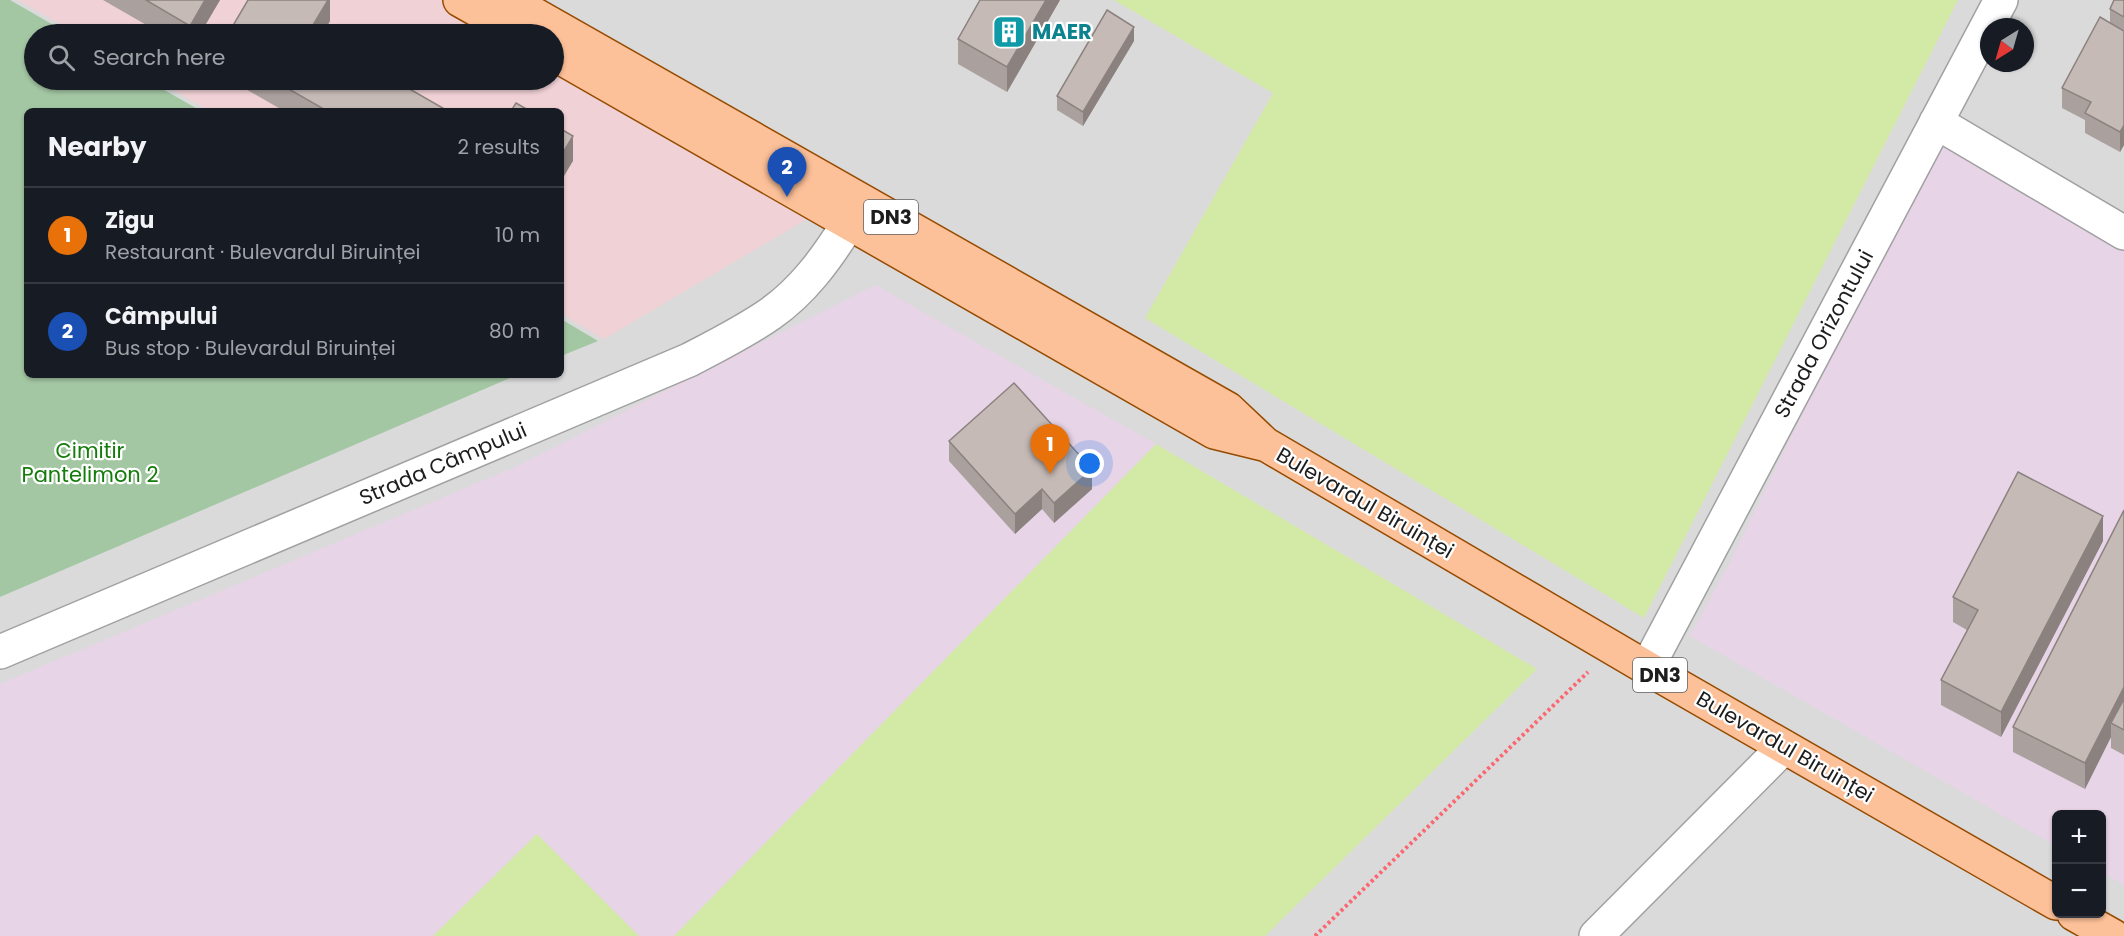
<!DOCTYPE html>
<meta charset="utf-8">
<style>
:root{--surface:#171b24;--page:#20242c;--text:#f1f3f6;--muted:#9ea1a6;--line:#363941;--accent:#1a73e8}
body{margin:0;font-family:Poppins,sans-serif;background:var(--page);color:var(--text)}
.controls{position:absolute;right:18px;bottom:18px;display:grid;overflow:hidden;border-radius:9px;box-shadow:0 2px 4px #0004}
.controls button{width:54px;height:54px;display:grid;place-items:center;padding:0;border:0;border-bottom:2px solid var(--line);background:var(--surface);color:var(--text);font:30px sans-serif}
.compass{position:absolute;left:1980px;top:18px;width:54px;height:54px;border-radius:50%;background:var(--surface);box-shadow:0 2px 4px #0004;rotate:217deg}
.you{position:absolute;left:1090px;top:464px;width:21px;height:21px;margin:-15px;border:4px solid #fff;border-radius:50%;background:#1a73e8;box-shadow:0 0 0 9px #1a73e833}
.badge{display:grid;place-items:center;width:39px;height:39px;border-radius:50%;background:var(--accent);color:#fff;font-size:20px;font-weight:700}
.pin{position:absolute;translate:-50% -50px;filter:drop-shadow(0 2px 3px #0008)}
.pin::after{content:'';position:absolute;top:32px;width:21px;height:18px;background:inherit;clip-path:polygon(0 0,100% 0,50% 100%)}
.list{margin:0;padding:0;list-style:none}
h2{display:flex;justify-content:space-between;align-items:center;height:78px;margin:0;padding:0 24px;font-size:26px}
h2 small{font-size:20px;font-weight:400;color:var(--muted)}
.list li{display:grid;grid-template-columns:39px 1fr auto;gap:18px;align-items:center;box-sizing:border-box;height:96px;padding:0 24px;border-top:2px solid var(--line)}
.list b{display:block;font-size:22px;white-space:nowrap}
.list p{margin:0;font-size:20px;white-space:nowrap;color:var(--muted)}
.list em{font-size:20px;font-style:normal;color:var(--muted)}
.icon{flex:none;width:33px;height:33px;fill:none;stroke:currentColor;stroke-width:2;stroke-linecap:round;stroke-linejoin:round}
.map{position:relative;flex:none;width:2124px;height:936px;overflow:hidden}
.search{position:absolute;background:var(--surface);box-shadow:0 2px 4px #0004;left:24px;top:24px;width:540px;height:66px;display:flex;align-items:center;gap:15px;box-sizing:border-box;padding:0 21px;border-radius:33px;color:var(--muted);font-size:22px}
.panel{position:absolute;background:var(--surface);box-shadow:0 2px 4px #0004;left:24px;top:108px;width:540px;height:270px;border-radius:9px}
.map>svg:first-child{display:block}
</style>
<div class="map">
<svg width="2124" height="936" viewBox="0 0 2124 936">
<rect width="100%" height="100%" fill="#eee8e2"/>
<!-- residential -->
<path fill="#dbdada" fill-rule="evenodd" d="M0 0H2124V936H0ZM1989 27H2025V63H1989ZM34 34H554V80H34ZM27 111H561V375H27ZM2056 814H2102V914H2056Z"/>
<!-- commercial -->
<path fill="#f0d1d5" d="M18 0H446L506 34H78Z
M554 62 817 213 604 339 561 314V111H210L155 80H554Z"/>
<!-- industrial -->
<path fill="#e7d4e7" d="M1938 136 2124 242V885L2102 872V814H2056V846L1690 636 1729 564Z
M875 285 1156 444 674 936H639L537 834 433 936H0V684L513 468Z"/>
<!-- grass -->
<path fill="#d3eaa7" d="M1114 0H1958L1644 618 1145 318 1273 93Z
M1156 444 1537 669 1265 936H674Z
M537 834 639 936H433Z"/>
<!-- cemetery -->
<path fill="#a4c7a3" d="M0 0H10L69 34H34V80H147L201 111H27V375H517L0 597Z
M561 319 598 341 561 356Z"/>
<g fill="none" stroke-linecap="round" stroke-linejoin="round">
<!-- street casing -->
<g stroke="#a1a1a1" stroke-width="36">
<path id="street" d="M1936 122 2124 233
M0 652 689 360C716 346 744 332 770 314 803 291 827 258 848 224
M1647 668 2001 0
M1596 936 1784 747"/>
</g>
<!-- primary casing -->
<g stroke="#964b00" stroke-width="36">
<path id="primary" d="M460 0 520 34
M509 0 1228 409 1265 444 1647 668 2056 903
M554 54 1214 432 1263 444
M2074 914 2113 936"/>
</g>
<!-- path -->
<path stroke="#fb6770" stroke-width="4" stroke-dasharray="3 3" stroke-linecap="butt" d="M1315 936 1588 672"/>
<!-- street -->
<use href="#street" stroke="#fff" stroke-width="33"/>
<!-- primary -->
<use href="#primary" stroke="#fdc199" stroke-width="33"/>
</g>
<!-- wall -->
<path fill="#aaa09d" d="M103 0H220L200 34H162Z
M1060 0 1007 92 958 64V39Z
M2124 0V31L2110 23V9Z
M2124 31V145L2120 152 2085 133V120L2062 108V88Z
M1134 41 1083 126 1057 110V96Z
M230 80H394L448 111H284Z
M949 441 1092 489 1054 523 1042 509 1015 534 949 461Z
M2124 510V755L2111 748V737L2085 789 2013 752V727Z
M2103 541 2001 737 1941 705V680L1967 630 1953 622V597Z"/>
<!-- shaded-wall -->
<path fill="#8b827f" d="M205 0H220L200 34H190V26Z
M328 0H330V21L323 34H310V30Z
M1046 0H1060L1007 92V67Z
M1134 27V41L1083 126V112Z
M2124 125V145L2120 152V132Z
M573 136V161L561 181V156Z
M1092 469V489L1054 523V503Z
M1042 489V509L1015 534V514Z
M2103 516V541L2001 737V712Z
M2124 687V712L2111 723V737L2085 789V763Z"/>
<!-- building -->
<path fill="#c6bab6" stroke="#8b827f" stroke-width="1.5" d="M146 0H205L190 26Z
M248 0H328L310 30 317 34H228Z
M980 0H1046L1007 67 958 39Z
M2114 0H2124V17L2110 9Z
M1107 10 1134 27 1083 112 1057 96Z
M2100 17 2124 31V125L2120 132 2085 113 2091 102 2062 88Z
M273 80H394L448 111H327Z
M516 103 530 111H511Z
M561 129 573 136 561 156Z
M1014 383 1092 469 1054 503 1042 489 1015 514 949 441Z
M2018 472 2103 516 2001 712 1941 680 1978 610 1953 597Z
M2124 510V687L2085 763 2013 727Z
M2124 699V730L2111 723Z"/>
<!-- icons -->
<defs>
<g id="building-square" transform="scale(1.725)"><rect x="-9" y="-9" width="18" height="18" rx="4" fill="#0f9aa8" stroke="#fff"/><path d="M-4-6H4V6H1V3H-1V6H-4ZM-2.5-4.3h1.7v1.8h-1.7ZM.8-4.3h1.7v1.8H.8ZM-2.5-1h1.7V.8h-1.7ZM.8-1h1.7V.8H.8Z" fill="#fff"/></g>
</defs>
<g fill-rule="evenodd">
<use href="#building-square" x="1009" y="32"/>
</g>
<g text-anchor="middle" stroke-width="4.5" stroke-linejoin="round" paint-order="stroke">
<!-- shield labels -->
<g fill="#fff" stroke="#616161" stroke-width="1.5">
<rect x="864" y="200" width="54" height="34" rx="4.5"/>
<rect x="1633" y="658" width="54" height="34" rx="4.5"/>
</g>
<g font-size="20" font-weight="bold" fill="#1d1d1d">
<text x="891" y="224">DN3</text>
<text x="1660" y="682">DN3</text>
</g>
<!-- culture labels -->
<g font-size="21" font-weight="bold" fill="#0d838f" stroke="#fff" text-anchor="start">
<text x="1032" y="39">MAER</text>
</g>
<!-- street labels -->
<g font-size="21" fill="#1d1d1d" stroke="#fff">
<text transform="translate(1824 334) rotate(-62)" y="7">Strada Orizontului</text>
<text transform="translate(443 464) rotate(-23)" y="7">Strada Câmpului</text>
<text transform="translate(1365 503) rotate(30)" y="7">Bulevardul Biruinței</text>
<text transform="translate(1785 747) rotate(30)" y="7">Bulevardul Biruinței</text>
</g>
<!-- park labels -->
<g font-size="21" fill="#147c0a" stroke="#fff">
<text x="90" y="458">Cimitir<tspan x="90" dy="24">Pantelimon 2</tspan></text>
</g>
</g>
</svg>
<div class="controls">
<button>+</button>
<button>−</button>
</div>
<svg class="compass" viewBox="-18 -18 36 36"><path d="M0-13l5 13h-10z" fill="#e53935"/><path d="M0 13l5-13h-10z" fill="#9ea1a6"/></svg>
<div class="you"></div>
<div class="pin badge" style="left:1050px;top:474px;background:#e8710a">1</div>
<div class="pin badge" style="left:787px;top:197px;background:#1a4fb4">2</div>
<div class="search"><svg class="icon" aria-label="search" viewBox="0 0 24 24"><circle cx="10" cy="10" r="6"/><path d="M15 15l6 6"/></svg>Search here</div>
<section class="panel">
<h2>Nearby<small>2 results</small></h2>
<ul class="list">
<li><span class="badge" style="background:#e8710a">1</span><div><b>Zigu</b><p>Restaurant · Bulevardul Biruinței</p></div><em>10 m</em></li>
<li><span class="badge" style="background:#1a4fb4">2</span><div><b>Câmpului</b><p>Bus stop · Bulevardul Biruinței</p></div><em>80 m</em></li>
</ul>
</section>
</div>
